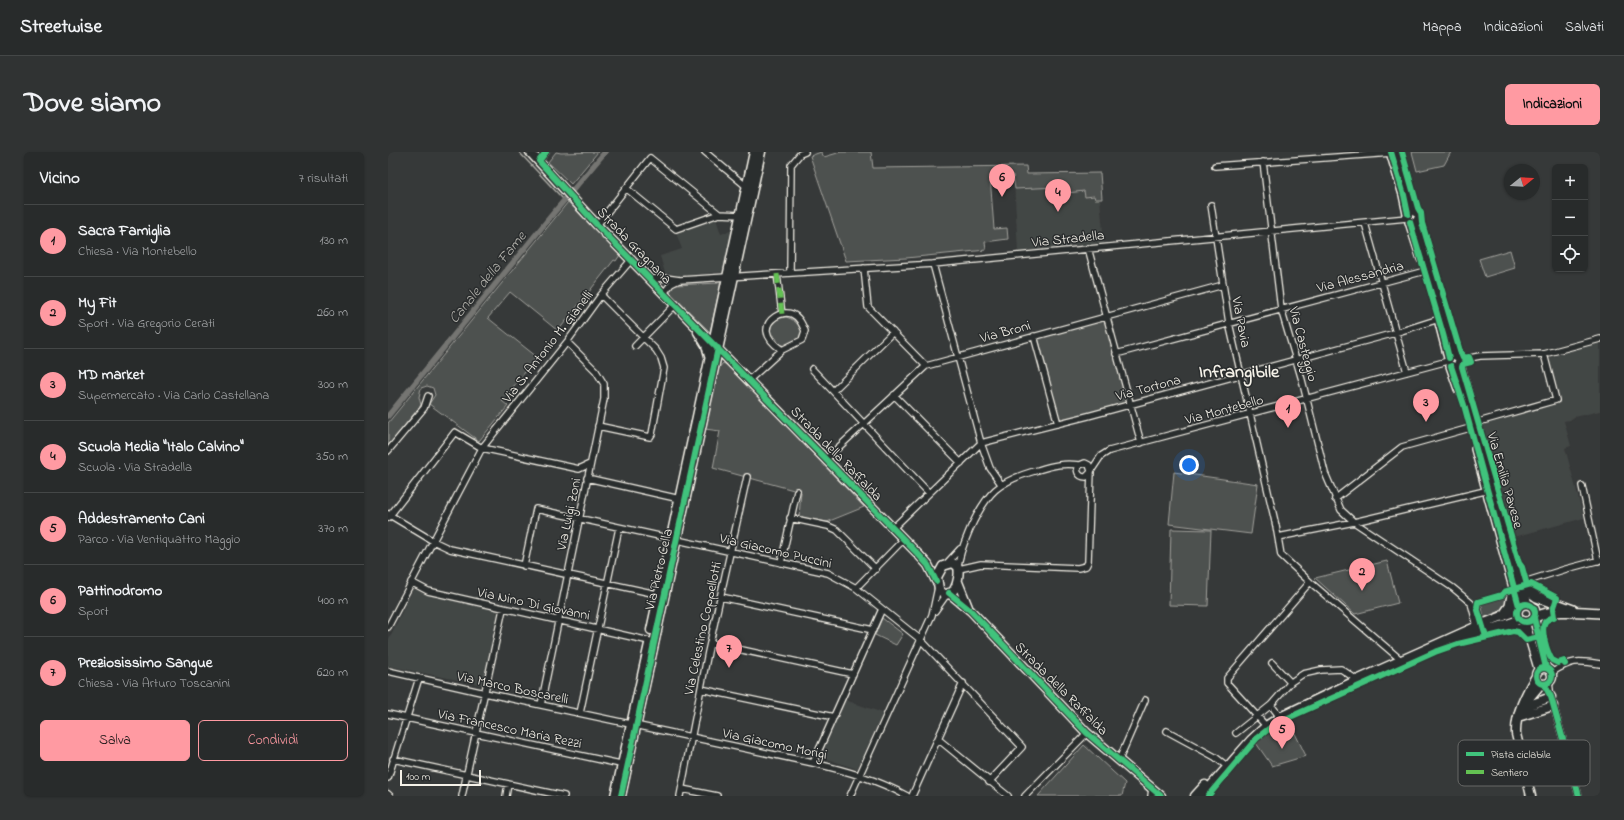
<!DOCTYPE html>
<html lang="it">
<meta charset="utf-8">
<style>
:root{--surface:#282b2b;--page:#303333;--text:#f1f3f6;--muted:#a5a7a9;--line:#444747;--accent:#ff9aa2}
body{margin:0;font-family:"Indie Flower",sans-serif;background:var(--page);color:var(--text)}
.controls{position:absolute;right:12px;top:12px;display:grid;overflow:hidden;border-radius:6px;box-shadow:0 1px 3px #0004}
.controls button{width:36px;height:36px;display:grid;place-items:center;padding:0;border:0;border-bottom:1px solid var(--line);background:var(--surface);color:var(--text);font:20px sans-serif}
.compass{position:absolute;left:1116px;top:12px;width:36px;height:36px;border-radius:50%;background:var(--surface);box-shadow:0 1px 3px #0004;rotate:72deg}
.scale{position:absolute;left:12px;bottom:10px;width:81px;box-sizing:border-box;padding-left:4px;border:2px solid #f4f1e8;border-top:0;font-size:11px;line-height:14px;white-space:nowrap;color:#f4f1e8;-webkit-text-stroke:3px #2a2d2e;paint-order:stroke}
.you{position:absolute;left:801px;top:313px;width:14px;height:14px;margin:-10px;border:3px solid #fff;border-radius:50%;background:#1a73e8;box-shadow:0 0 0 6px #1a73e833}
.badge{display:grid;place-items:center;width:26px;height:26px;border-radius:50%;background:var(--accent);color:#111;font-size:13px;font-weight:700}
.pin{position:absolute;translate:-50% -33px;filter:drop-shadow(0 1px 2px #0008)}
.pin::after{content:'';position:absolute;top:21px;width:14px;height:12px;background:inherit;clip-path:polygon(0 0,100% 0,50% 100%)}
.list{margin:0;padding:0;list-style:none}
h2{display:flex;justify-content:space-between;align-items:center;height:52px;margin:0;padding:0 16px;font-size:17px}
h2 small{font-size:13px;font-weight:400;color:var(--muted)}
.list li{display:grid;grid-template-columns:26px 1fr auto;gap:12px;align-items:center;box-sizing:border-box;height:72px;padding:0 16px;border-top:1px solid var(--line)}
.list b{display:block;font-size:15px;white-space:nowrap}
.list p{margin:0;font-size:13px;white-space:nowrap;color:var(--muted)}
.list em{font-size:13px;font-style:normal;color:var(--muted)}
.actions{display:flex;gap:8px;padding:12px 16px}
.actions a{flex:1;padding:9px 0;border:1px solid var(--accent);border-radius:6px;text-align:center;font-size:14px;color:var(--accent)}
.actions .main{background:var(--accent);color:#111}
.icon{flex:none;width:22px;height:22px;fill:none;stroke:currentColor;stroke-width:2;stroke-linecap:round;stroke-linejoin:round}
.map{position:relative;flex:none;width:1212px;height:644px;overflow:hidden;border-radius:6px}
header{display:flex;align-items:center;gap:24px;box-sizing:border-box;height:56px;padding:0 20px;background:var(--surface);border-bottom:1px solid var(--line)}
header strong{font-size:19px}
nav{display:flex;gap:22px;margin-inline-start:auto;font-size:14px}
.intro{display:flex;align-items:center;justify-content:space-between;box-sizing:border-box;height:96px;padding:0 24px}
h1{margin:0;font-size:28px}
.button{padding:10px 18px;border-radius:6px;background:var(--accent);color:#111;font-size:14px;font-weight:700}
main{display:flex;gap:24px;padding:0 24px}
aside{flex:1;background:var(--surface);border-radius:6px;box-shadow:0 1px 3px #0004}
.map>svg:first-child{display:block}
</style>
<header>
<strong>Streetwise</strong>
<nav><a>Mappa</a><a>Indicazioni</a><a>Salvati</a></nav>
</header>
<div class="intro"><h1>Dove siamo</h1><a class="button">Indicazioni</a></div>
<main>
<aside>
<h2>Vicino<small>7 risultati</small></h2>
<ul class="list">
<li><span class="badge">1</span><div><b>Sacra Famiglia</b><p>Chiesa · Via Montebello</p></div><em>130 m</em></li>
<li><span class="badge">2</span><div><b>My Fit</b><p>Sport · Via Gregorio Cerati</p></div><em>260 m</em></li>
<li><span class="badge">3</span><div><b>MD market</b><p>Supermercato · Via Carlo Castellana</p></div><em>300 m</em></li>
<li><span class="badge">4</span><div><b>Scuola Media &quot;Italo Calvino&quot;</b><p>Scuola · Via Stradella</p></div><em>350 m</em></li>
<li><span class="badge">5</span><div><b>Addestramento Cani</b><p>Parco · Via Ventiquattro Maggio</p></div><em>370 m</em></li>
<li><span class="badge">6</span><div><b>Pattinodromo</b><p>Sport</p></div><em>400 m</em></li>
<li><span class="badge">7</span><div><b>Preziosissimo Sangue</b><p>Chiesa · Via Arturo Toscanini</p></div><em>620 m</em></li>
</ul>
<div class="actions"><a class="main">Salva</a><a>Condividi</a></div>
</aside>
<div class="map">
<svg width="1212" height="644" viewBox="0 0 1212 644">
<rect width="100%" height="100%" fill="#363939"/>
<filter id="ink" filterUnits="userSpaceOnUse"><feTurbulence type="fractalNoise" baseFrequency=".025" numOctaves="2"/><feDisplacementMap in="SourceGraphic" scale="8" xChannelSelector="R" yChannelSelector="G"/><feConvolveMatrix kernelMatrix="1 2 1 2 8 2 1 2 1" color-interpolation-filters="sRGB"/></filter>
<g filter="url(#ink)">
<!-- built -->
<path fill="#434645" d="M710 24 716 91 630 100 626 29Z
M328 67 333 82 345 78 336 120 296 124 277 121 272 104 294 97 288 81Z
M1212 191V259L1186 265 1182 268 1176 269 1183 294 1177 296 1196 366 1126 385 1094 273 1170 250 1161 205Z
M25 437 110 458 95 533 0 514V489Z
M457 548 495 561 469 617 433 605Z"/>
<!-- green -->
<path fill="#4e514f" stroke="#a1a19c" d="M168 0 173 1 210 0 183 32 160 10Z
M433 0 436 5 453 0H483L485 16 638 14 639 22 712 21 714 47H707L706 44 697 45 696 39 671 42 670 35 627 37 625 23 602 24 606 77 619 76 620 87 597 90 598 98 518 106 458 109 422 4Z
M1024 0H1063L1056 13 1029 19Z
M180 50 232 103 228 109 226 108 170 179 122 140 100 166 149 205 114 249 120 254 91 289 41 252 47 243 45 236 39 234 33 236 31 245 33 253 0 294V271Z
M1122 98 1127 116 1097 125 1091 107Z
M333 131 322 180 282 141V136L286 133Z
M397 165C405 166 412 173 414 180L410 187 396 194 390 191 388 186 382 181 383 175 386 168Z
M717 167 740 251 672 269 650 185Z
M335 211 341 214 476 355 439 370 411 365 413 340 325 316 332 279 317 277 330 217Z
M786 320 870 332 863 382 781 372Z
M783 377 823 378 820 454 781 453Z
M999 409 1010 451 967 462 927 426Z
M1117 441H1119L1120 447 1117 457 1096 466 1093 450 1114 444Z
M494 466 515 482 508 493 487 483Z
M901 569 918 604 884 614 868 591 887 575Z
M696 593 737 631 734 644H650Z"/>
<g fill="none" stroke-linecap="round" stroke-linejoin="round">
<!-- stream -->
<path stroke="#a8a7a1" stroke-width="1.5" d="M131 0 176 48"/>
<!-- canal -->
<path stroke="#757572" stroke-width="5.5" d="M0 264 163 64 217 0"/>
<!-- street casing -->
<g stroke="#f4f1e8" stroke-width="8">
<path id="street" d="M317 0 359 35
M151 9 158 0
M875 10 893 157 914 228 937 321 953 358 966 370 1065 436 1083 451 1089 474
M827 14 1004 1
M238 36 288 77 331 62 353 63
M823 53 841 171 888 374 893 403 922 430 1013 508
M977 71 1019 220
M209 73 262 6 331 62
M700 96 753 291
M545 112 593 291 602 316 613 332
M476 116 480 155 538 214
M402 121 403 13 412 2 417 0
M389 122 394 162
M262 127 278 126 292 128 545 112 1019 66
M276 141 283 132 291 128
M646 184 670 272
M247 194 288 152
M728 202 1037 119
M1071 208 1092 204 1156 202 1212 187
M424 217 541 341
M361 228 394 198 414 188 417 179C414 172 411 165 404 162 393 158 378 168 379 179 380 188 388 194 394 198
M445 239 505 180
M506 243 573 311
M1087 271 1168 248 1156 202
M210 274 262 285 264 282 276 216 273 206 268 198 213 143
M0 299 36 256 40 244
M438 307 538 214 835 133
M703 319 713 304 721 299 1060 209
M199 326 292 347
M1194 334 1210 409
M947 347 1014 295 1082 276
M0 362 45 389 62 397 273 443
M0 366 67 280 94 296 191 317 202 312
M402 366 440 374 449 378 488 417
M505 376 593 291 700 264 1007 181 1051 167
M890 385 966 370 1101 338
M393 411 409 339
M559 411 572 397
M136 414 148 357 440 421 468 436 533 488 634 595 601 630
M570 415C571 402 577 389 582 377 599 340 610 329 650 318 666 313 675 311 692 313
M571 417 593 412 690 416 698 414 700 410 703 319 701 313 697 311 692 313C687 318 690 325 698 325L702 321
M23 430 40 439 266 490
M1133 431 1178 417 1212 408
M468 436 516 387
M333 445 485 478
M547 459 559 442
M0 475 94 296 179 190 213 143 244 107
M322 491 465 522
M884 511 902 530
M0 519 97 541 425 611C459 619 488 627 519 644
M1163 521C1183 508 1189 508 1212 512
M1161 530 1163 545 1191 644
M313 537 446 565
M153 553 216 247V232L208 219 179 190
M883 553 892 565
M192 561 231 376
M0 562 237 613
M878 574 839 531V526L922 430
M779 579 827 605 840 615
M848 581 883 553 903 530 915 522 933 518 953 517 969 528
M550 587 620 644
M5 607 176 644
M731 608 757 548
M425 611 494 457
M0 626 31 526
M294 637 329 644
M0 642 2 644
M74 644 115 457
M118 644 120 632
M292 644 320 500 359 325
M462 644 544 463 550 435
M524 644 575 531
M637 644 699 581
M763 644 764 636"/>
</g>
<!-- secondary casing -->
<g stroke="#f4f1e8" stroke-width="11">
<path id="secondary" d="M142 0 209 73 530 402 540 413 548 429
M310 180 318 193 321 204
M565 411 570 415C573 427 564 454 551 437L549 425 555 414Z
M570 430 580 455
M561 441 583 459 699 581 773 644
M1146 466 1158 516
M1137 471 1151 518
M263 478 366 0
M1114 479 1123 477H1132L1142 487
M1067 489 1131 468
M1148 524a8 8 0 1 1 16 0a8 8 0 1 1-16 0Z
M1138 550 1153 532
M1134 556 1163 545
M1130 565 1165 554
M227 644 261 492
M233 644 373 0
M807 644 817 633
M814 644 863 588 878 574 892 565 969 528 1094 472 1128 459
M1143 644 1128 582C1127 562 1138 541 1148 524"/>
</g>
<!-- primary casing -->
<g stroke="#f4f1e8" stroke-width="12">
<path id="primary" d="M1003 0 1016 43 1020 62
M1010 0 1028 60
M1030 68 1069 204
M1022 70 1034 107
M1052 171 1061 206
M1071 211 1087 271 1139 452
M1063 214 1071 237
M1088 297 1131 454
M1134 434 1149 445 1185 458
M1129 461a9 9 0 1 1 18 0a9 9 0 1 1-18 0Z
M1115 464 1122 454 1125 437
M1146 466C1162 456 1194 460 1212 461"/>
</g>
<!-- street -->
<use href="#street" stroke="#2a2d2e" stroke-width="5.5"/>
<!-- secondary -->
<use href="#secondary" stroke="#2a2d2e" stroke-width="8"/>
<!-- primary -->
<use href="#primary" stroke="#2a2d2e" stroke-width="9"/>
<!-- quiet -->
<path stroke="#63c152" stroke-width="5" stroke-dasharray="10 5" stroke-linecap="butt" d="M389 122 394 162"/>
<!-- cycleway casing -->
<g stroke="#2a2d2e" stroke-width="8">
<path id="cycleway" d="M158 0 151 9 209 73 530 402 540 413 548 429
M1003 0 1016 43 1020 62
M1014 0 1030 56 1033 61 1034 71 1072 199 1075 206 1081 205 1083 210 1075 212 1074 215 1131 411 1134 415 1139 433
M1022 70 1055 182 1061 206
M1063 214 1076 253 1131 454
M561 441 583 459 699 581 773 644
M1129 461a9 9 0 1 1 18 0a9 9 0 1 1-18 0Z
M1146 466 1158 516
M1098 485 1089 455 1090 450 1114 443 1116 440 1143 432 1169 446 1165 458 1166 465C1163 466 1159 467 1157 470 1152 478 1159 500 1164 508L1170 511 1176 509 1177 512
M1148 524a8 8 0 1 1 16 0a8 8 0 1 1-16 0Z
M1156 532 1163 545 1191 644
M233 644 330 196
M820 644 869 586 882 576 900 566 1047 500 1070 492 1125 479 1130 480 1138 488 1156 484"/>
</g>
<!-- cycleway -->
<use href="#cycleway" stroke="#40c37c" stroke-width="6"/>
</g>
</g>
<g text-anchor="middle" stroke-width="3" stroke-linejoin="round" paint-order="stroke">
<!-- street labels -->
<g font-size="14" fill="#f4f1e8" stroke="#2a2d2e">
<text transform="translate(680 86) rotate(-6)" y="5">Via Stradella</text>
<text transform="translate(247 93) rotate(46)" y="5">Strada Gragnana</text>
<text transform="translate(972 124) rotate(-15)" y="5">Via Alessandria</text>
<text transform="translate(854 170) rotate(79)" y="5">Via Pavia</text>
<text transform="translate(617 179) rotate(-15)" y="5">Via Broni</text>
<text transform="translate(916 192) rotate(75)" y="5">Via Casteggio</text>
<text transform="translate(159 194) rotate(-52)" y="5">Via S. Antonio M. Gianelli</text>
<text transform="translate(760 235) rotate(-15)" y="5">Via Tortona</text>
<text transform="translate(836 257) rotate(-15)" y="5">Via Montebello</text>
<text transform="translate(449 301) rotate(46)" y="5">Strada della Raffalda</text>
<text transform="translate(1118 328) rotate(74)" y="5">Via Emilia Pavese</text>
<text transform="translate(180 362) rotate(-78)" y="5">Via Luigi Zoni</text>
<text transform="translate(388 398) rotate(13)" y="5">Via Giacomo Puccini</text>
<text transform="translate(270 417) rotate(-77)" y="5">Via Pietro Cella</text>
<text transform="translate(146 451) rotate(12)" y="5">Via Nino Di Giovanni</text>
<text transform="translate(314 476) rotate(-78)" y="5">Via Celestino Coppellotti</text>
<text transform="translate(125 535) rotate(12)" y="5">Via Marco Boscarelli</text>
<text transform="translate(674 536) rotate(45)" y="5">Strada della Raffalda</text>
<text transform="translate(122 576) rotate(12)" y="5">Via Francesco Maria Rezzi</text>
<text transform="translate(387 591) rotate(12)" y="5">Via Giacomo Morigi</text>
</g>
<!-- water labels -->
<g font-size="15" font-style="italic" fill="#b4b3ad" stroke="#2a2d2e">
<text transform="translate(99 125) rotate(-51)" y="5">Canale della Fame</text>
</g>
<!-- district labels -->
<g font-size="18" font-weight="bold" fill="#f4f1e8" stroke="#2a2d2e">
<text x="851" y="225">Infrangibile</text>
</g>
</g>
<!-- legend -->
<rect x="1070" y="588" width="132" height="46" rx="6" fill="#2a2d2e" stroke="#676866" stroke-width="1"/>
<rect x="1078" y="600" width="18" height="4" fill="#40c37c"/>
<rect x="1078" y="618" width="18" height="4" fill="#63c152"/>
<g font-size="11" fill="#f4f1e8">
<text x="1103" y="606">Pista ciclabile</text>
<text x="1103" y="624">Sentiero</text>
</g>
</svg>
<div class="controls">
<button>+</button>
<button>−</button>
<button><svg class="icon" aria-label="locate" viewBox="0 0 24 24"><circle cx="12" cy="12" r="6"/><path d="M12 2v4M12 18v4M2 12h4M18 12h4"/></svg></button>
</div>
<svg class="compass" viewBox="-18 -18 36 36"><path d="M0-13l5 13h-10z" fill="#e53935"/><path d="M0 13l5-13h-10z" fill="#a5a7a9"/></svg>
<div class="scale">100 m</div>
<div class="you"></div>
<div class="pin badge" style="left:900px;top:276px">1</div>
<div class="pin badge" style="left:974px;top:439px">2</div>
<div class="pin badge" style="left:1038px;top:270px">3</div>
<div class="pin badge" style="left:670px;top:60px">4</div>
<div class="pin badge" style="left:894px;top:597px">5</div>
<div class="pin badge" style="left:614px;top:45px">6</div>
<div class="pin badge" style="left:341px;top:516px">7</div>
</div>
</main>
